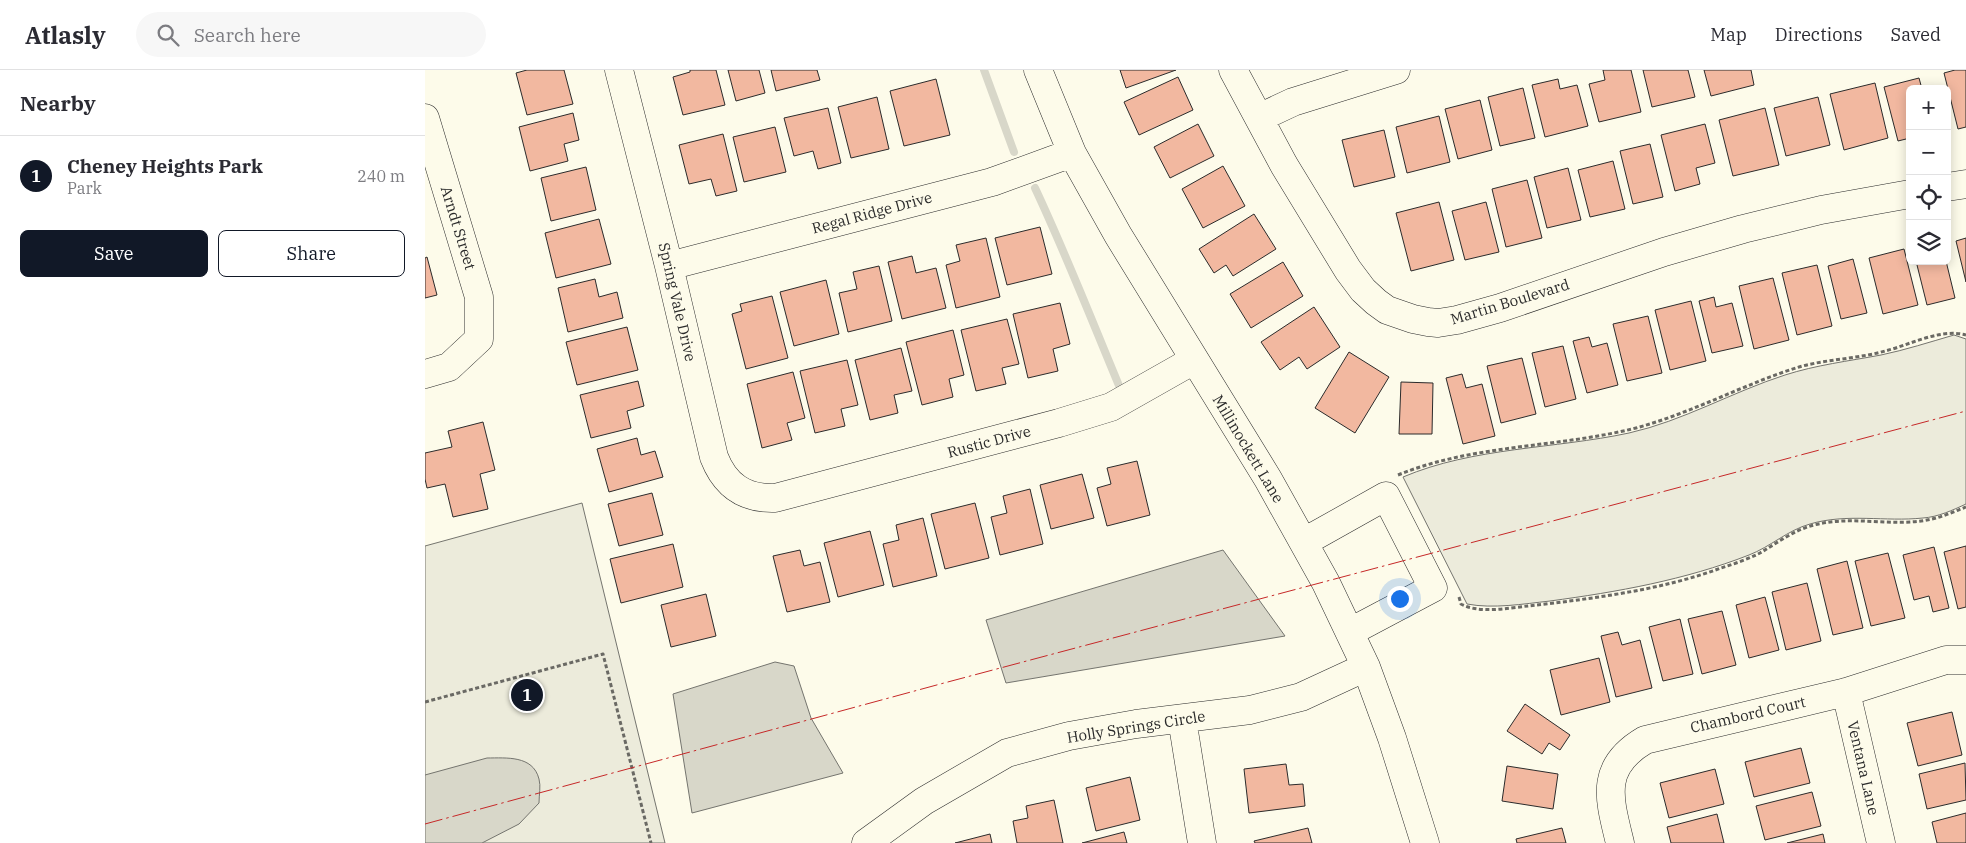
<!DOCTYPE html>
<meta charset="utf-8">
<style>
:root{--surface:#fff;--page:#f7f7f7;--text:#2b2b33;--muted:#7c7c81;--line:#e1e1e2;--accent:#111827}
body{margin:0;font-family:"IBM Plex Serif",serif;background:var(--page);color:var(--text)}
.controls{position:absolute;right:15px;top:15px;display:grid;overflow:hidden;border-radius:8px;box-shadow:0 2px 12px #0003}
.controls button{width:45px;height:45px;display:grid;place-items:center;padding:0;border:0;border-bottom:1px solid var(--line);background:var(--surface);color:var(--text);font:25px sans-serif}
.you{position:absolute;left:974px;top:528px;width:18px;height:18px;margin:-12px;border:4px solid #fff;border-radius:50%;background:#1a73e8;box-shadow:0 0 0 8px #1a73e833}
.badge{display:grid;place-items:center;width:32px;height:32px;border-radius:50%;background:var(--accent);color:#fff;font-size:16px;font-weight:700}
.pin{position:absolute;translate:-50% -50%;border:2px solid #fff;box-shadow:0 1px 5px #0006}
.list{margin:0;padding:0;list-style:none}
h2{display:flex;justify-content:space-between;align-items:center;height:65px;margin:0;padding:0 20px;font-size:21px}
h2 small{font-size:16px;font-weight:400;color:var(--muted)}
.list li{display:grid;grid-template-columns:32px 1fr auto;gap:15px;align-items:center;box-sizing:border-box;height:80px;padding:0 20px;border-top:1px solid var(--line)}
.list b{display:block;font-size:19px;white-space:nowrap}
.list p{margin:0;font-size:16px;white-space:nowrap;color:var(--muted)}
.list em{font-size:16px;font-style:normal;color:var(--muted)}
.actions{display:flex;gap:10px;padding:15px 20px}
.actions a{flex:1;padding:11px 0;border:1px solid var(--accent);border-radius:8px;text-align:center;font-size:18px;color:var(--accent)}
.actions .main{background:var(--accent);color:#fff}
.icon{flex:none;width:28px;height:28px;fill:none;stroke:currentColor;stroke-width:2;stroke-linecap:round;stroke-linejoin:round}
.map{position:relative;flex:none;width:1541px;height:773px;overflow:hidden}
header{display:flex;align-items:center;gap:30px;box-sizing:border-box;height:70px;padding:0 25px;background:var(--surface);border-bottom:1px solid var(--line)}
header strong{font-size:24px}
nav{display:flex;gap:28px;margin-inline-start:auto;font-size:18px}
.search{width:350px;height:45px;background:var(--page);display:flex;align-items:center;gap:12px;box-sizing:border-box;padding:0 18px;border-radius:28px;color:var(--muted);font-size:19px}
main{display:flex}
aside{flex:1;background:var(--surface)}
.map>svg:first-child{display:block}
</style>
<header>
<strong>Atlasly</strong>
<div class="search"><svg class="icon" aria-label="search" viewBox="0 0 24 24"><circle cx="10" cy="10" r="6"/><path d="M15 15l6 6"/></svg>Search here</div>
<nav><a>Map</a><a>Directions</a><a>Saved</a></nav>
</header>
<main>
<aside>
<h2>Nearby<small></small></h2>
<ul class="list">
<li><span class="badge">1</span><div><b>Cheney Heights Park</b><p>Park</p></div><em>240 m</em></li>
</ul>
<div class="actions"><a class="main">Save</a><a>Share</a></div>
</aside>
<div class="map">
<svg width="1541" height="773" viewBox="0 0 1541 773">
<rect width="100%" height="100%" fill="#fdfbea"/>
<!-- green -->
<path fill="#ecebdb" stroke="#74746e" d="M1529 265 1541 269V434C1528 440 1513 447 1498 448 1460 452 1422 443 1385 454 1363 460 1345 477 1324 485 1260 510 1192 522 1125 531 1098 534 1068 539 1042 534L978 407C1049 377 1129 379 1204 363 1258 351 1307 322 1360 305 1391 295 1424 291 1456 285 1480 280 1505 272 1529 265Z
M157 433 240 773H0V476Z"/>
<!-- water -->
<path fill="#d8d7c9" stroke="#74746e" d="M798 480 860 566 581 613 561 550Z
M350 592 369 596 386 648 418 703 267 743 248 624Z
M62 688C81 688 108 685 114 709 116 716 114 725 114 733L94 754 57 773H0V705Z"/>
<g fill="none" stroke-linecap="round" stroke-linejoin="round">
<!-- stream -->
<path stroke="#d8d7c9" stroke-width="8" d="M559 0 589 82
M610 118C641 184 667 251 695 318"/>
</g>
<!-- building -->
<path fill="#f2b8a0" stroke="#2b2b2b" d="M102 0H139L148 34 102 45 91 3Z
M265 0H291L300 35 258 45 248 7 265 2Z
M303 0H334L340 23 311 31Z
M346 0H392L395 10 351 21Z
M695 0H751L701 18Z
M1178 0H1206L1216 42 1174 52 1164 14 1180 10Z
M1218 0H1263L1270 27 1227 37Z
M1279 0H1326L1329 15 1286 26Z
M1530 0H1541V57L1533 59 1519 3Z
M753 7 768 40 714 65 699 32Z
M1494 8 1497 19H1485V68L1473 71 1459 17Z
M511 9 525 65 479 76 465 21Z
M1133 9 1135 19 1152 15 1163 56 1120 67 1107 15Z
M1450 13 1463 68 1419 80 1405 24Z
M1098 18 1110 68 1075 76 1063 27Z
M452 27 464 79 426 88 413 37Z
M1393 27 1405 75 1361 86 1349 38Z
M1055 30 1067 80 1033 89 1020 39Z
M403 38 416 93 393 99 388 81 369 86 359 48Z
M1340 38 1354 95 1308 106 1294 50Z
M148 43 154 70 139 74 143 91 105 101 94 57Z
M1014 46 1025 92 982 103 971 57Z
M773 54 789 86 745 108 729 77Z
M1280 54 1290 93 1271 98 1275 114 1250 121 1236 65Z
M350 57 361 102 319 112 308 67Z
M959 60 970 107 929 117 917 70Z
M298 64 312 121 291 126 286 109 264 114 254 75Z
M1225 74 1238 127 1208 134 1195 81Z
M1188 91 1200 139 1165 147 1153 100Z
M798 96 820 136 778 158 757 119Z
M161 97 171 140 126 151 116 108Z
M1143 98 1156 150 1122 158 1109 107Z
M1102 110 1117 168 1081 177 1067 119Z
M1014 132 1029 190 986 201 971 143Z
M1061 132 1074 182 1040 190 1027 141Z
M829 144 851 179 808 206 801 195 789 203 774 179Z
M174 149 186 194 131 208 120 163Z
M615 157 627 204 582 215 570 168Z
M561 168 575 227 531 238 521 195 535 191 531 175Z
M1541 168V212L1531 171Z
M1479 179 1493 235 1458 244 1444 188Z
M487 186 491 203 511 198 521 238 477 249 463 192Z
M2 187 12 225 0 228V188Z
M1428 189 1442 243 1416 249 1403 196Z
M1491 191H1521L1530 228 1502 235Z
M858 192 878 226 826 258 805 224Z
M1392 195 1407 256 1372 265 1357 203Z
M454 196 467 251 423 262 414 223 432 219 428 202Z
M1348 208 1364 270 1329 279 1314 216Z
M170 209 174 227 192 222 198 248 143 262 133 218Z
M401 210 414 264 369 276 355 222Z
M347 226 363 288 321 299 307 244 317 241 315 234Z
M1289 227 1291 237 1307 233 1318 276 1287 283 1274 231Z
M1266 231 1281 291 1245 300 1230 240Z
M635 233 645 274 628 279 633 301 603 308 588 244Z
M889 237 915 277 882 299 874 287 855 300 836 272Z
M1223 246 1237 303 1202 311 1188 254Z
M582 249 594 294 577 298 581 314 551 321 536 260Z
M202 257 213 300 152 315 141 272Z
M528 260 539 305 524 309 528 327 497 335 481 272Z
M1164 267 1167 277 1182 273 1193 315 1162 323 1148 271Z
M1138 276 1151 329 1120 337 1107 283Z
M476 278 487 321 469 325 473 343 445 350 430 290Z
M924 282 964 307 930 363 890 338Z
M1097 288 1111 344 1076 353 1062 296Z
M422 290 433 335 416 339 420 356 390 363 375 301Z
M368 302 380 348 362 353 367 370 337 378 322 314Z
M1037 304 1041 318 1057 314 1070 366 1038 374 1021 308Z
M213 311 219 336 202 341 206 358 166 368 155 325Z
M976 312 1008 313 1007 364H974Z
M58 352 70 400 55 404 63 439 28 447 20 414 2 418 0 409V383L27 377 23 361Z
M212 368 216 385 230 381 238 407 184 422 172 379Z
M712 391 725 445 682 456 672 418 686 414 682 398Z
M657 404 669 448 626 459 615 415Z
M605 419 618 474 575 485 566 447 582 443 578 426Z
M227 423 238 465 194 476 183 434Z
M550 433 564 488 520 499 506 444Z
M498 448 512 506 468 517 458 474 474 470 471 455Z
M445 461 459 515 413 527 399 473Z
M248 474 258 517 196 533 185 489Z
M1541 476V537L1533 539 1519 482Z
M1509 477 1524 538 1508 542 1504 526 1489 530 1478 485Z
M375 480 379 496 395 492 405 532 362 542 348 486Z
M1463 483 1480 548 1446 556 1430 491Z
M1422 491 1438 558 1408 565 1392 499Z
M1382 513 1396 571 1361 580 1347 522Z
M281 524 291 566 246 577 236 535Z
M1340 527 1354 580 1324 588 1311 535Z
M1297 541 1311 595 1277 604 1263 549Z
M1255 549 1268 604 1238 611 1224 557Z
M1193 562 1197 575 1215 570 1227 618 1191 627 1176 566Z
M1174 588 1185 632 1136 645 1125 600Z
M1100 634 1145 665 1135 680 1124 673 1117 684 1082 661Z
M1527 642 1537 685 1493 696 1482 653Z
M1376 678 1385 713 1329 727 1320 692Z
M1540 693 1541 730 1502 739 1494 704Z
M861 694 864 715 878 714 880 736 824 743 819 699Z
M1082 696 1133 704 1128 739 1077 731Z
M1290 699 1299 734 1244 748 1235 713Z
M705 707 715 750 671 761 661 718Z
M1387 722 1396 756 1340 770 1331 736Z
M629 730 638 773H592L588 751 603 748 601 736Z
M1541 743V773H1512L1507 752Z
M1292 744 1299 773H1246L1242 757Z
M883 758 887 773H830L829 771Z
M1137 758 1141 773H1092L1091 769Z
M699 762 702 773H657Z
M565 764 567 773H530Z
M1398 764 1400 773H1362Z"/>
<g fill="none" stroke-linecap="round" stroke-linejoin="round">
<!-- minor casing -->
<g stroke="#2b2b2b" stroke-width="29">
<path id="minor" d="M194 0 244 196 289 387C300 415 319 429 350 428L634 353 686 337 769 290
M613 0 647 83 693 165 843 409 901 513 941 597 967 668 1000 773
M808 0 859 95 923 200 938 220 951 232 962 240 988 249 1003 252 1013 253 1032 250 1075 238 1239 182 1318 159 1396 140 1485 124
M0 48 54 227V269L24 297 0 304
M834 48 868 32 971 0
M1522 117 1541 114
M244 196 567 112 647 83
M879 472 961 426 1008 518 925 562
M1421 622 1456 773
M757 649 777 773
M441 773 499 731 582 683 644 666 711 654 825 640 876 627 941 597
M1195 773C1184 728 1174 697 1220 670L1421 622 1521 590H1541"/>
</g>
<!-- path -->
<path stroke="#6a6964" stroke-width="3" stroke-dasharray="4 2.5" stroke-linecap="butt" d="M973 405C1049 374 1132 378 1211 358 1267 343 1319 314 1374 297 1402 289 1432 289 1460 281 1485 275 1515 258 1541 265
M1034 527 1036 534C1054 544 1083 538 1103 536 1165 529 1237 520 1296 498 1309 494 1323 489 1335 483 1352 473 1369 460 1389 455 1428 445 1465 457 1502 450 1515 448 1528 442 1541 437
M0 632 178 584 226 773"/>
<!-- minor -->
<use href="#minor" stroke="#fdfbea" stroke-width="28"/>
<!-- power -->
<path stroke="#c62828" stroke-width="1" stroke-dasharray="18 4 2.5 4" stroke-linecap="butt" d="M0 754 519 613 1541 341"/>
</g>
<g text-anchor="middle" stroke-width="4" stroke-linejoin="round" paint-order="stroke">
<!-- street labels -->
<g font-size="15" fill="#2b2b2b" stroke="#fdfbea">
<text transform="translate(447 143) rotate(-15)" y="5">Regal Ridge Drive</text>
<text transform="translate(33 158) rotate(73)" y="5">Arndt Street</text>
<text transform="translate(252 232) rotate(77)" y="5">Spring Vale Drive</text>
<text transform="translate(1085 232) rotate(-17)" y="5">Martin Boulevard</text>
<text transform="translate(564 372) rotate(-15)" y="5">Rustic Drive</text>
<text transform="translate(823 379) rotate(59)" y="5">Millinockett Lane</text>
<text transform="translate(1323 645) rotate(-13)" y="5">Chambord Court</text>
<text transform="translate(711 657) rotate(-9)" y="5">Holly Springs Circle</text>
<text transform="translate(1438 698) rotate(77)" y="5">Ventana Lane</text>
</g>
</g>
</svg>
<div class="controls">
<button>+</button>
<button>−</button>
<button><svg class="icon" aria-label="locate" viewBox="0 0 24 24"><circle cx="12" cy="12" r="6"/><path d="M12 2v4M12 18v4M2 12h4M18 12h4"/></svg></button>
<button><svg class="icon" aria-label="layers" viewBox="0 0 24 24"><path d="M12 4l9 5-9 5-9-5zM3 14l9 5 9-5"/></svg></button>
</div>
<div class="you"></div>
<div class="pin badge" style="left:102px;top:625px">1</div>
</div>
</main>
